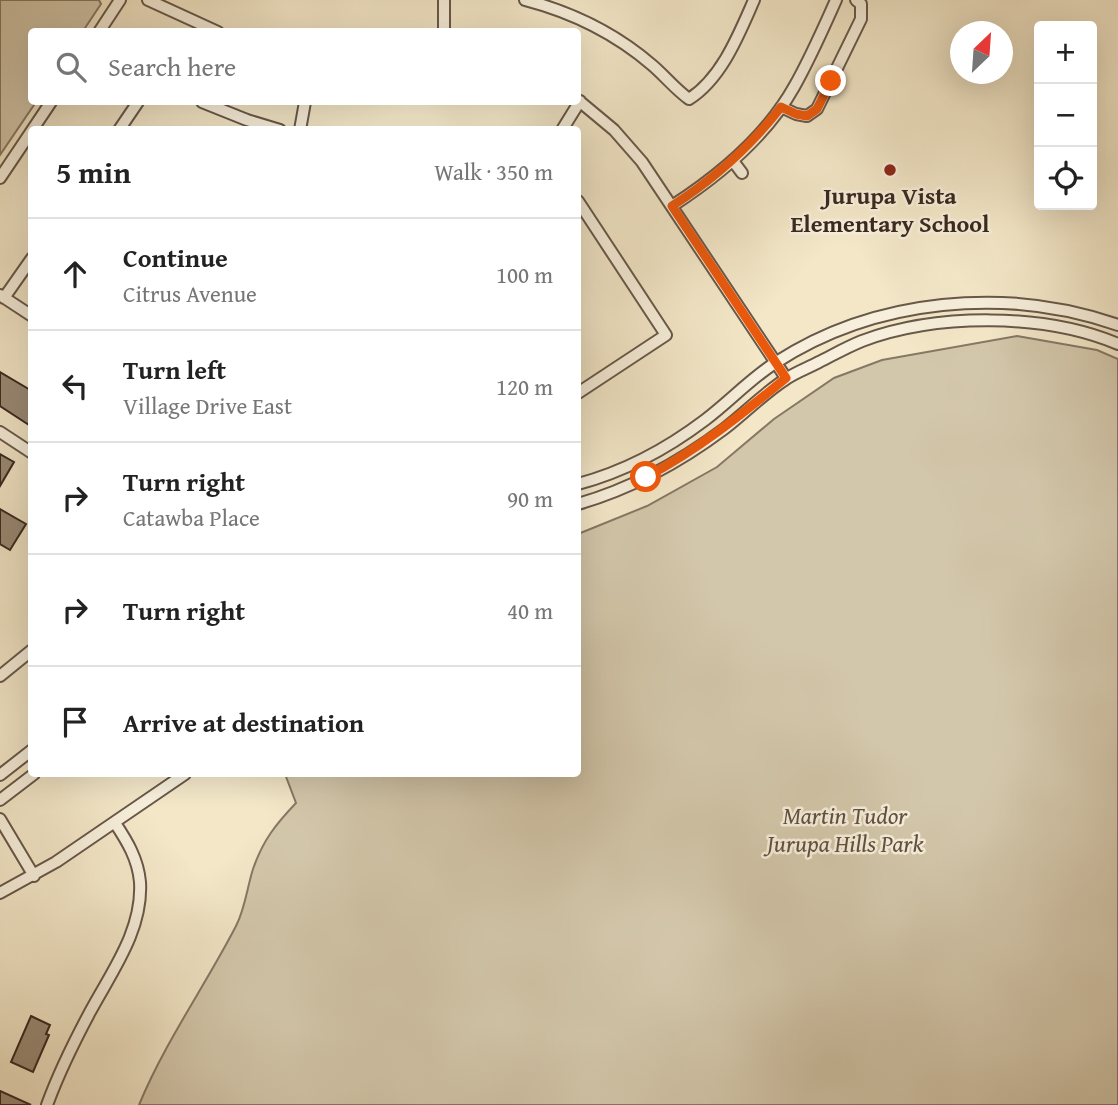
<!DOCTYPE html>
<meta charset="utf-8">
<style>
:root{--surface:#fff;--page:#f6f6f6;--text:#222;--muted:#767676;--line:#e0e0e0}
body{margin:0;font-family:"Gentium Book Plus",serif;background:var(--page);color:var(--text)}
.controls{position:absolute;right:21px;top:21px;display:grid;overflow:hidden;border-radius:7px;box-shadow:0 7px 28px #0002}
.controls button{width:63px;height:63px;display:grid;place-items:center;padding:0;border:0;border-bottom:2px solid var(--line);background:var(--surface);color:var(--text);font:35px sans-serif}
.compass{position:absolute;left:950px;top:21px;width:63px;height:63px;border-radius:50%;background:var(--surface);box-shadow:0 7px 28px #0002;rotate:25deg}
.stop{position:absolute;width:21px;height:21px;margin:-16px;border:5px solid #ea580c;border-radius:50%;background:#fff}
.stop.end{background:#ea580c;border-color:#fff;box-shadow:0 2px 7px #0008}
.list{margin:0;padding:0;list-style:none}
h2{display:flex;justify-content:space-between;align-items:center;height:91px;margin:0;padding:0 28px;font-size:30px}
h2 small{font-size:23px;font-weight:400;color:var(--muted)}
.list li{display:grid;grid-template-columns:46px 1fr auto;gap:21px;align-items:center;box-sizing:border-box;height:112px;padding:0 28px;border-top:2px solid var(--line)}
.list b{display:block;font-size:26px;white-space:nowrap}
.list p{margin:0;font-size:23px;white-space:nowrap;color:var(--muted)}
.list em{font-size:23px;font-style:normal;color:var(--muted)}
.icon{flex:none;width:38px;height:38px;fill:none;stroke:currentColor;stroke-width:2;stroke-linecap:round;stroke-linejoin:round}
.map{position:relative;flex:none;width:1118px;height:1105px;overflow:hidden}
.search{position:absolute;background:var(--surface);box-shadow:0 7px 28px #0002;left:28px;top:28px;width:553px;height:77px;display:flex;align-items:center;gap:18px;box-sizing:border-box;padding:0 24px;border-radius:7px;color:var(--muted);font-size:26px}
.panel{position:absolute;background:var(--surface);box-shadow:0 7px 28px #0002;left:28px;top:126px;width:553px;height:651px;border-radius:7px}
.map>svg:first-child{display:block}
</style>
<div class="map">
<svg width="1118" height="1105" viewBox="0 0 1118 1105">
<rect width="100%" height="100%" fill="#f3e7c8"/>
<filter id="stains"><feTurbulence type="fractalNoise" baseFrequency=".00286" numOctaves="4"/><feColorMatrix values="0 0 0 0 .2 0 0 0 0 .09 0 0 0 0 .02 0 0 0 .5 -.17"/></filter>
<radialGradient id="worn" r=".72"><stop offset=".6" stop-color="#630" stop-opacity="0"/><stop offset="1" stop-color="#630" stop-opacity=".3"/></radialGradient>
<!-- green -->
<path fill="#d3c7ab" stroke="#867866" stroke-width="2" d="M0 0H99L101 4 83 31 32 32V102H36L0 155Z
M1017 336 1097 350 1118 359V1105H139C165 1042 205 986 236 926 245 909 247 888 253 869 263 840 276 824 296 803L285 774H578V534L647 506 717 467 774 419 834 378 882 360Z"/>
<!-- building -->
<path fill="#9a8b77" stroke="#392820" stroke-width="2" d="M0 372 32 391V427L0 406Z
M0 454 14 462 0 486Z
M0 509 26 524 10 550 0 544Z
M31 1016 50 1025 46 1034 49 1035 33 1072 11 1062Z
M0 1091 31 1105H0Z"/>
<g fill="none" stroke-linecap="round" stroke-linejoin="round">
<!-- minor casing -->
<g stroke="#68584a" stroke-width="14">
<path id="minor" d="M148 0 218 32
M525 0C571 12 616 34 652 65 665 76 675 89 689 99 722 78 739 34 754 0
M99 32 120 0
M444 32V0
M578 100 614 130 642 162 786 378
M202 102 247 120 280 130
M781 107 796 114 807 116 817 109 861 19V4L856 0
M119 130 138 102
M300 130 305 102
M562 130 580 101
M733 161 742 173
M0 178 51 102
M578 201 666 335 578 393
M672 206C720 175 766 137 794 87 810 59 823 29 836 0
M0 295 32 316
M4 298 32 258
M0 432 32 453
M578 484C623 472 668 448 705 420 729 402 750 379 775 363 875 298 1007 286 1118 325
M578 504C630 489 680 462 724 429 745 413 764 393 786 379 796 372 808 368 819 362 833 355 847 347 862 341 937 313 1044 313 1118 344
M0 676 32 650
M0 775 32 750
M0 800 34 774
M0 819 34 876
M0 893 56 862 185 774
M47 1105C59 1072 74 1042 90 1012 112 971 143 930 140 882 138 859 127 841 115 823"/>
</g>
<!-- minor -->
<use href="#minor" stroke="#f7efdb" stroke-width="10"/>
</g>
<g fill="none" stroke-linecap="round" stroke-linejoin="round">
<!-- route -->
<path stroke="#ea580c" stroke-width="9" d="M646 477C697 450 741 415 786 378L672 206C714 179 750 147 781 107L796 114 807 116 817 109 831 81"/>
</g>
<!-- markers -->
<circle fill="#8f2418" stroke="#f7efdb" stroke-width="2.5" cx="890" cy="170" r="7"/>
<g text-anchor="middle" stroke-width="5" stroke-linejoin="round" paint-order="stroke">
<!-- poi labels -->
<g font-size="24" font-weight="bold" fill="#392820" stroke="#f7efdb">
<text x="890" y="204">Jurupa Vista<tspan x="890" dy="28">Elementary School</tspan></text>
</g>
<!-- park labels -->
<g font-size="24" font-style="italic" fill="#605043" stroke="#f7efdb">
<text x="845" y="824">Martin Tudor<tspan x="845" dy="28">Jurupa Hills Park</tspan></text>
</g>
</g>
<rect width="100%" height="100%" filter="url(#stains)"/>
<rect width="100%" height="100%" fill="url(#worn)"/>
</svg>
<div class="controls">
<button>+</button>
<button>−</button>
<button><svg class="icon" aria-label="locate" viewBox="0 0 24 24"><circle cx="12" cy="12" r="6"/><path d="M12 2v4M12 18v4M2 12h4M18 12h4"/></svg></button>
</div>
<svg class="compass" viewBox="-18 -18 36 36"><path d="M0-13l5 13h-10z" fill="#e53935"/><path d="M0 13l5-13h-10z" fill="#767676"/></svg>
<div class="stop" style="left:646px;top:477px"></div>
<div class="stop end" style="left:831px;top:81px"></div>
<div class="search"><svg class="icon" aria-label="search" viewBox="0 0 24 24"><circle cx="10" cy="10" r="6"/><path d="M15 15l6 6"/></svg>Search here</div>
<section class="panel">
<h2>5 min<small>Walk · 350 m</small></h2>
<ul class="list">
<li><svg class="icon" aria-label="ahead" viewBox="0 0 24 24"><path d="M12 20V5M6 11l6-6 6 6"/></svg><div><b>Continue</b><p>Citrus Avenue</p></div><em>100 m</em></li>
<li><svg class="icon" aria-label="left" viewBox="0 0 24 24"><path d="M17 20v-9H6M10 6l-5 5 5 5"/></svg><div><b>Turn left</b><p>Village Drive East</p></div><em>120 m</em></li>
<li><svg class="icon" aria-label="right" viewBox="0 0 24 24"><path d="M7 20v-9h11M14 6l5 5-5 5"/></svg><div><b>Turn right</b><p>Catawba Place</p></div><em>90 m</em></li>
<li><svg class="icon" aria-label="right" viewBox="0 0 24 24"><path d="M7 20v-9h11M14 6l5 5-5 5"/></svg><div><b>Turn right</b></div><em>40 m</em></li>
<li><svg class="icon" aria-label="arrive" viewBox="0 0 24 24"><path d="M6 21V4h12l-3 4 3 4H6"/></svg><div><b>Arrive at destination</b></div></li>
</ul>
</section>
</div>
